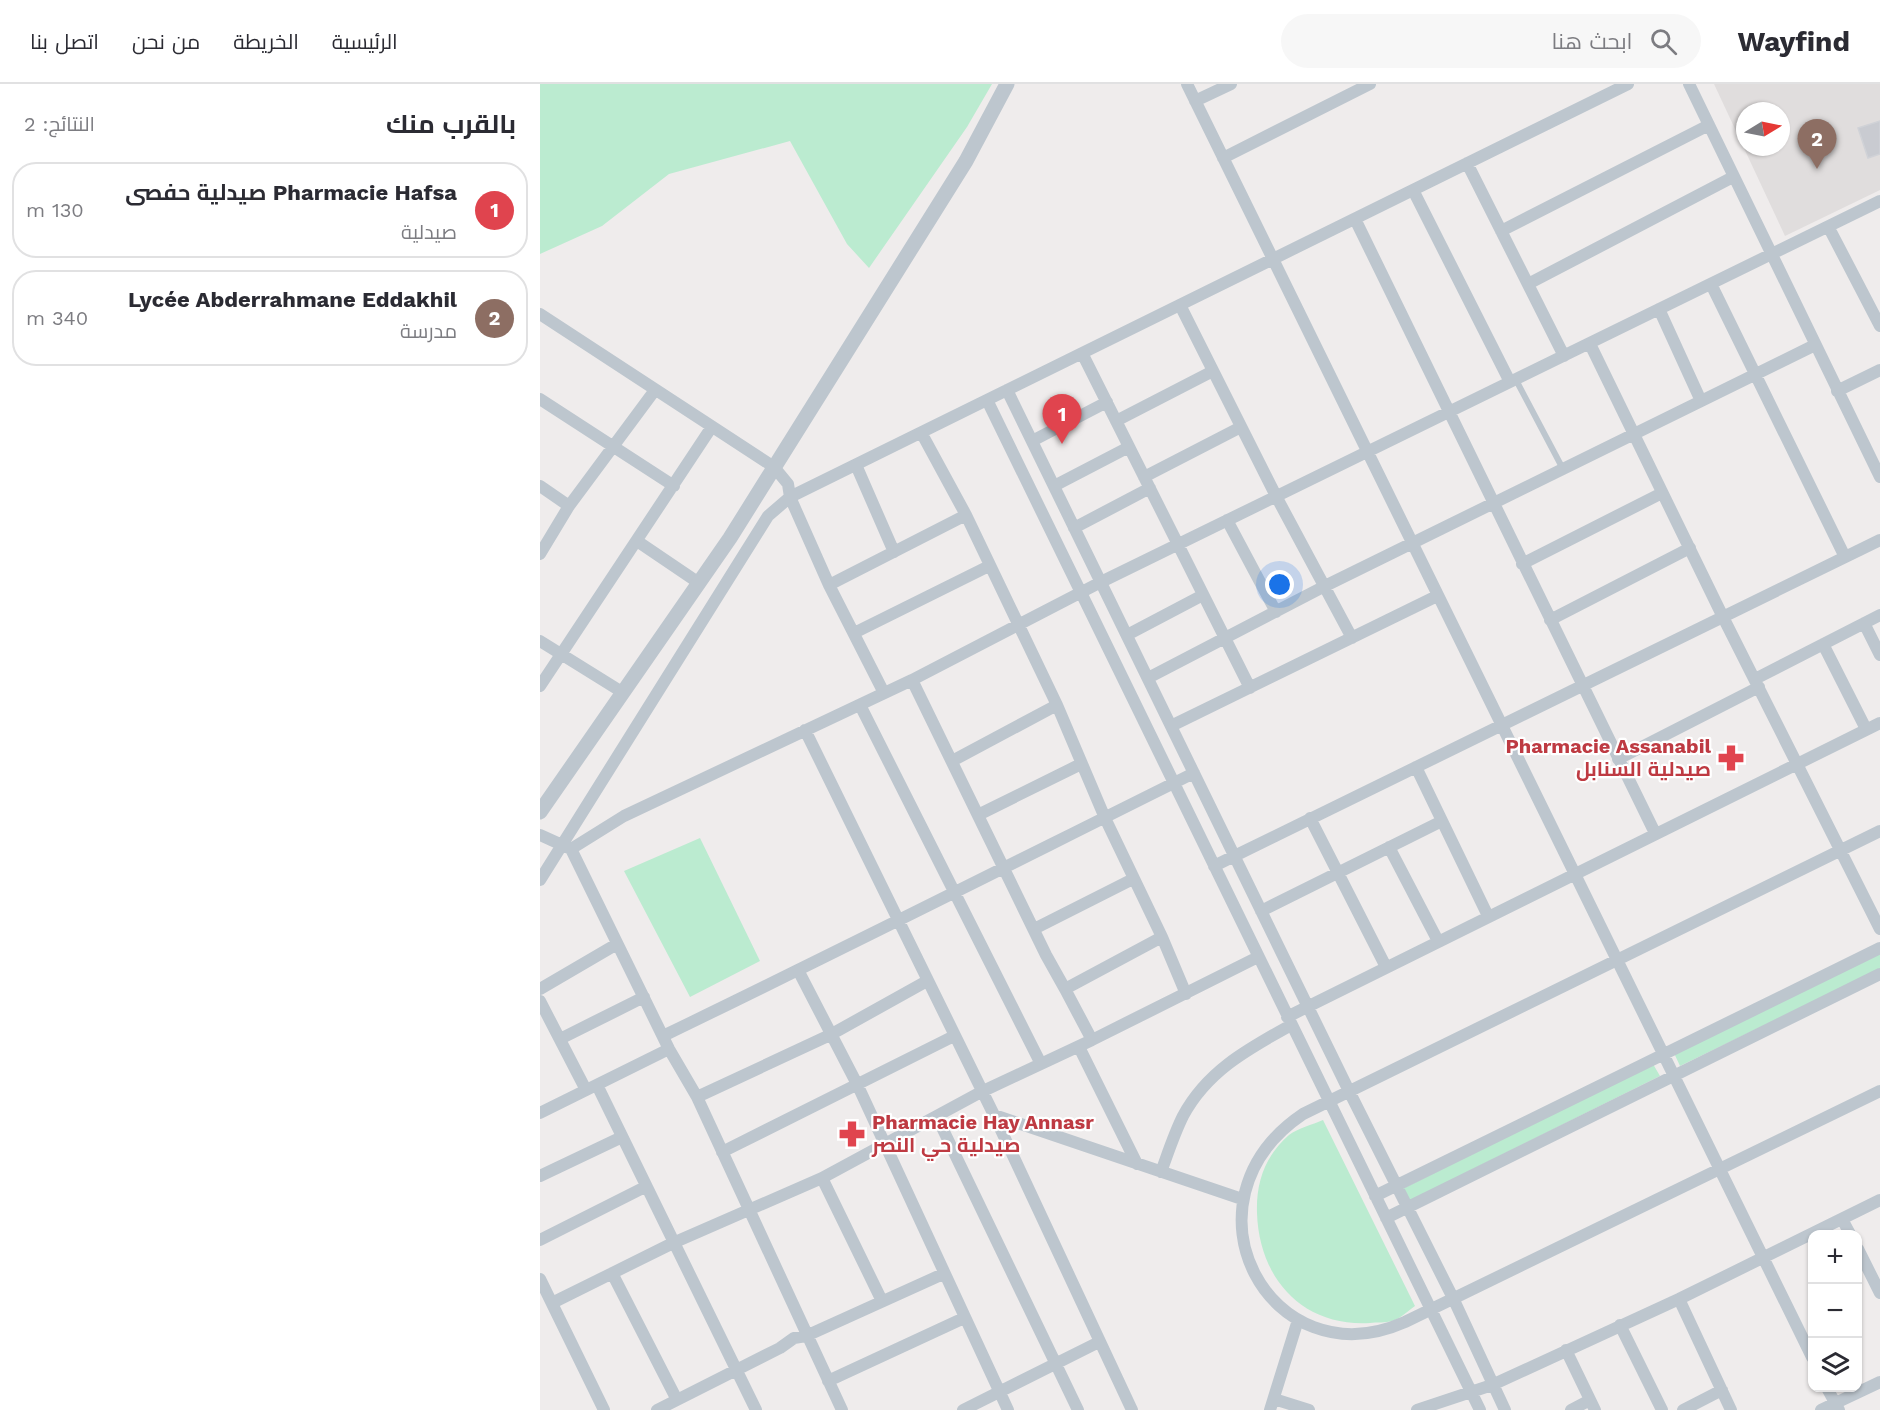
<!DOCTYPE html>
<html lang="ar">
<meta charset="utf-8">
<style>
:root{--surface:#fff;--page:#f7f7f7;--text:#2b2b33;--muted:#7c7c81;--line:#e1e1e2;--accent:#2266d3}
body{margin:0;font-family:"Work Sans",Cairo,sans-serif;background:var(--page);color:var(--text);direction:rtl}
.controls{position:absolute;right:18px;bottom:18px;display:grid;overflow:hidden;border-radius:12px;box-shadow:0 2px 4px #0004}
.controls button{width:54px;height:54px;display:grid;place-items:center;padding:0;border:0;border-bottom:2px solid var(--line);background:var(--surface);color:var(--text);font:30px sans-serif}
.compass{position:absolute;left:1196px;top:18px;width:54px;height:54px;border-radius:50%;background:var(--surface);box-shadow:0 2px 4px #0004;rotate:80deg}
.you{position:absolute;left:740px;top:501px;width:21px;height:21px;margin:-15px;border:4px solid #fff;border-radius:50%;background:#1a73e8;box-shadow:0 0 0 9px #1a73e833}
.badge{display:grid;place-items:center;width:39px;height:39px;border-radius:50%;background:var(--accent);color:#fff;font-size:20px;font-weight:700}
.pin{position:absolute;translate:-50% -50px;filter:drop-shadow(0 2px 3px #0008)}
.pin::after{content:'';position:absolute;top:32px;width:21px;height:18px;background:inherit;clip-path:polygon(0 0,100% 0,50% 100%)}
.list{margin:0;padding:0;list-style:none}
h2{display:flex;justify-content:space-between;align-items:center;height:78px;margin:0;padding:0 24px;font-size:26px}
h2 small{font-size:20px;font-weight:400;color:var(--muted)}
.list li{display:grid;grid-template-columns:39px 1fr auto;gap:18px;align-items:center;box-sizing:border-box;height:96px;margin:0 12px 12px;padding:0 12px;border:2px solid var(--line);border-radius:24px}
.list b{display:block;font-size:22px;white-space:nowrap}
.list p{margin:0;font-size:20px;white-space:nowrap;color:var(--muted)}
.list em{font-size:20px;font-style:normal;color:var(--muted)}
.icon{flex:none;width:33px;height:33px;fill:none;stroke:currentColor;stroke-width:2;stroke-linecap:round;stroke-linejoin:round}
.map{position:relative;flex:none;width:1340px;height:1326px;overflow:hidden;direction:ltr}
header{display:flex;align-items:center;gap:36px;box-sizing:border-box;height:84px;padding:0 30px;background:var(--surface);border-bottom:2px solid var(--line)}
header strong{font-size:28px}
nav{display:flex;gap:33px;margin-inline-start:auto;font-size:21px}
.search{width:420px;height:54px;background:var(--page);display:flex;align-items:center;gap:15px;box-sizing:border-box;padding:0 21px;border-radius:33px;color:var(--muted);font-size:22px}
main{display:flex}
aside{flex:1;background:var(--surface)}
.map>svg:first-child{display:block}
</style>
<header>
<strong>Wayfind</strong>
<div class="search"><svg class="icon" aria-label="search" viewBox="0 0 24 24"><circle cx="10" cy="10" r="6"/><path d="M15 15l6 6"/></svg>ابحث هنا</div>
<nav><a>الرئيسية</a><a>الخريطة</a><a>من نحن</a><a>اتصل بنا</a></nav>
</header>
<main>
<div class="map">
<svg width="1340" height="1326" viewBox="0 0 1340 1326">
<rect width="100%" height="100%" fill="#efecec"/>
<!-- education -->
<path fill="#e0dddd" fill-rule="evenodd" d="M1174 0H1340V106L1245 152ZM1205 27H1241V63H1205Z"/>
<!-- green -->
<path fill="#bbebd0" d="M0 0H452L427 43 329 184 307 160 250 57 129 90 62 142 0 170Z
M160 754 220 877 150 913 84 787Z
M1340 869V885L1140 982 1134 969Z
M1113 980 1120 992 865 1119 858 1107Z
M783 1036 875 1222C869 1226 860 1235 852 1237 846 1239 836 1238 830 1239 761 1243 719 1193 717 1129 716 1098 725 1072 749 1051 758 1044 772 1041 783 1036Z"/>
<!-- building -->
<path fill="#c9cbd1" stroke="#d0d2d7" stroke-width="1.5" d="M1340 37V70L1328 74 1318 44Z"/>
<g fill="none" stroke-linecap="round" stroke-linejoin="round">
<!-- service -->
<path stroke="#bdc6ce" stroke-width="6" d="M976 296 1023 385"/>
<!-- minor -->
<path stroke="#bdc6ce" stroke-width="12" d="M647 0 1272 1273
M1149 0 1340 393
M655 17 691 0
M683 74 830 0
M927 79 1024 272
M873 106 970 298
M815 135 1115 749
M1289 144 1340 242
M961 147 1169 41
M988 200 1193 93
M1171 200 1305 473
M640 221 736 412 812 554
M1119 225 1161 317
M0 230 234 383 248 400 250 413 289 501 344 609
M1050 260 1182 531 1340 845
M542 269 710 604
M467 306 809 1007 913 1214 965 1326
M1297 307 1340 286
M0 315 134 402
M447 316 940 1326
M576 337 673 287
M382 350 426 431 517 621 565 734 622 853 646 910
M492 357 567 318
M316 381 354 468
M604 393 701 343
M0 402 29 422
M514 402 589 363
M687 436 736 528
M534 444 610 404
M97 457 159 499
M0 470 29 422 115 306
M982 480 1122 409
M289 501 426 431
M1010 536 1150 464
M1324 539 1340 571
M314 549 449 482
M587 551 663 511
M0 557 82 608
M1283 560 1326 645
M608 594 785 502 1275 261
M1215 595 1340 531
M372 596 506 871 525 905 622 853
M0 602 171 344
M320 621 501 980
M631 642 897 512
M265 646 454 1031 592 1326
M1078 675 1219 603
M412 677 517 621
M876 683 948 832
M440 730 541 680
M770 734 846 883
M1340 747 763 1030C633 1118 730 1298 865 1238L1340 1007
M0 751 31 765 129 965 157 1013 302 1326
M849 763 898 857
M31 765 84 732 372 596 561 498 1340 117
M674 782 1340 456
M0 796 228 432 250 413 1088 0
M721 827 902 737
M494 845 593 795
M258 886 318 1002 468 1326
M0 905 77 860
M525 905 552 956
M0 917 46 1006
M747 933 1340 639
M123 952C301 866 477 777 654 689
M20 955 104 913
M539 963 597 1080
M57 1001 216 1326
M157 1013 290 951 387 897
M0 1029 129 965
M454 1031 702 1115
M397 1033 538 1326
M182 1068 414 952
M621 1088C628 1069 634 1050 643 1032 667 987 708 965 751 941
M0 1092 82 1053
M282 1094 342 1217
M835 1112 1340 864
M846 1134 1340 890
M1302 1135 1310 1150
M0 1156 105 1103
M1318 1165 1340 1209
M72 1189 137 1316
M0 1195 64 1326
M1139 1215 1191 1326
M12 1219 133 1159 282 1094 441 1008 552 956 718 873
M1080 1241 1122 1326
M1026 1266 1055 1326
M288 1297 424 1234
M1287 1304 1299 1326
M734 1315 769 1326
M117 1326 240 1264 254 1254 266 1252 403 1190
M423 1326 559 1258
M730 1326 758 1236
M877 1326 952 1301 1139 1215 1340 1116
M1031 1326 1050 1316
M1143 1326 1182 1306
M1281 1326 1340 1298"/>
<!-- tertiary -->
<path stroke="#bdc6ce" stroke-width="15" d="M0 728 190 454 426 77 467 0"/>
</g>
<!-- icons -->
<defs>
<g id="pharmacy-bare" transform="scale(2.07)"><path d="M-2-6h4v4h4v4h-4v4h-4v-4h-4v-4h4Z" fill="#e0444e" stroke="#fff" stroke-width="2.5" paint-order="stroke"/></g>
</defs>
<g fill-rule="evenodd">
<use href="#pharmacy-bare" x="1191" y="674"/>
<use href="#pharmacy-bare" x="312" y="1050"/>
</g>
<g text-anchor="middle" stroke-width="4.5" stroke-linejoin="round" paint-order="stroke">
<!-- health labels -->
<g font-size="20" font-weight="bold" fill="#be3a42" stroke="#fff" text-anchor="end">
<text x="1171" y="669">Pharmacie Assanabil<tspan x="1171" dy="23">صيدلية السنابل</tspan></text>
<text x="332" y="1045" text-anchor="start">Pharmacie Hay Annasr<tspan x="332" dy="23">صيدلية حي النصر</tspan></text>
</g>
</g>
</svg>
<div class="controls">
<button>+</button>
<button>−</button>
<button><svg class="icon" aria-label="layers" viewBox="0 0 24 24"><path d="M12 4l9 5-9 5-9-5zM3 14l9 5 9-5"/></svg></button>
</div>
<svg class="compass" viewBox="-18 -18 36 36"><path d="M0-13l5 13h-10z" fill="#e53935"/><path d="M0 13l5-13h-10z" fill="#7c7c81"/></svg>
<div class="you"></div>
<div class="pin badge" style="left:522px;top:360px;background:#e0444e">1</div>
<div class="pin badge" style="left:1277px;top:85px;background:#8d6e63">2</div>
</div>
<aside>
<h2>بالقرب منك<small>النتائج: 2</small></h2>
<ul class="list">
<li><span class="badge" style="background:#e0444e">1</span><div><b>Pharmacie Hafsa صيدلية حفصى</b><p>صيدلية</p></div><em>130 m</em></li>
<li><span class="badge" style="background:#8d6e63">2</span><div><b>Lycée Abderrahmane Eddakhil</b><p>مدرسة</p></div><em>340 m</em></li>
</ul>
</aside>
</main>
